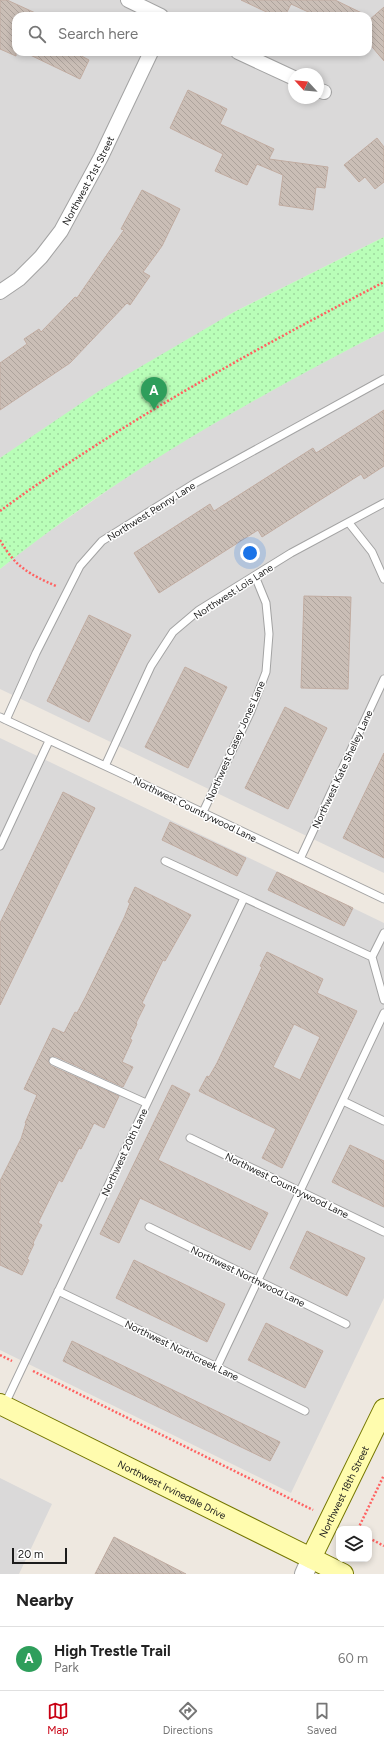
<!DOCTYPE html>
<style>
:root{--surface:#fff;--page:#f2f2f2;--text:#222;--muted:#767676;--line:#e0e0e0;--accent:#c80013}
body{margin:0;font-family:Figtree,sans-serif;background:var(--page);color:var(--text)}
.controls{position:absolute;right:12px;bottom:12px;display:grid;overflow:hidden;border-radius:8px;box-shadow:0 2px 6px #0003}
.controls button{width:36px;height:36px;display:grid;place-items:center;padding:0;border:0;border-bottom:1px solid var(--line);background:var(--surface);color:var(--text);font:20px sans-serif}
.compass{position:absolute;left:288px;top:68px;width:36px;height:36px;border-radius:50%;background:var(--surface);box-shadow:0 2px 6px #0003;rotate:296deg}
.scale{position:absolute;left:12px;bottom:10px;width:55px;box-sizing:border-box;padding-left:4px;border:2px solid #1c1c1c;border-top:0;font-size:11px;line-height:14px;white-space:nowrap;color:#1c1c1c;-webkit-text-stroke:3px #fff;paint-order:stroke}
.you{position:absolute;left:250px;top:553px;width:14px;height:14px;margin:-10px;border:3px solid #fff;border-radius:50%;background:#1a73e8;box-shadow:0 0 0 6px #1a73e833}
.badge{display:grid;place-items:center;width:26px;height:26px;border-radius:50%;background:var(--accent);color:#fff;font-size:13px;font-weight:700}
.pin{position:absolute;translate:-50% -33px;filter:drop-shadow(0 1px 2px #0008)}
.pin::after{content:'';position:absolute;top:21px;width:14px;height:12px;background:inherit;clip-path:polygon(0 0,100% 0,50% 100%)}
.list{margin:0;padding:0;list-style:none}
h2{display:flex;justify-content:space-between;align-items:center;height:52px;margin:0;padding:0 16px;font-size:17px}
h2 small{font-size:13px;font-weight:400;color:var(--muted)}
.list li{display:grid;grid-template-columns:26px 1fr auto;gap:12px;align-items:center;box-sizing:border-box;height:64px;padding:0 16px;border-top:1px solid var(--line)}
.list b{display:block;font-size:15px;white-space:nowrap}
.list p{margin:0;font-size:13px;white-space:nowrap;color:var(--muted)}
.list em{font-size:13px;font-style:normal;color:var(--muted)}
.icon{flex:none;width:22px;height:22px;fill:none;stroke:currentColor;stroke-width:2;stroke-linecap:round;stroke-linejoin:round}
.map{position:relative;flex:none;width:384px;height:1574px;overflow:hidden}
.search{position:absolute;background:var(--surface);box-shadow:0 2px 6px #0003;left:12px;right:12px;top:12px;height:44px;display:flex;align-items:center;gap:10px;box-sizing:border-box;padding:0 14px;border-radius:12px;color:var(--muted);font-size:15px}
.sheet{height:116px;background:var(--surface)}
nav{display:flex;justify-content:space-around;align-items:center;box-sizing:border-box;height:56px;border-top:1px solid var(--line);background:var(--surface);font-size:11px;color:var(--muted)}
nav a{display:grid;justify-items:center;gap:2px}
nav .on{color:var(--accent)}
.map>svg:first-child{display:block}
</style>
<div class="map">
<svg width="384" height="1574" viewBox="0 0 384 1574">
<defs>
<pattern id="park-dots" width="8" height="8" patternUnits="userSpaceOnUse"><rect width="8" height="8" fill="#b9feb8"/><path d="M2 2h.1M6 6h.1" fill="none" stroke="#9ed99e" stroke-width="1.8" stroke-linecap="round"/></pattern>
<pattern id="building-back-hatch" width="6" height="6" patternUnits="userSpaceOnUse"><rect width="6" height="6" fill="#cabeb6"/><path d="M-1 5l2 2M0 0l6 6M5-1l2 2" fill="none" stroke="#ada39c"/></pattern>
</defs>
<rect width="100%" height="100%" fill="#eee8e0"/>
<!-- residential -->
<path fill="#dad9d9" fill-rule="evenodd" d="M0 0H384V237L234 312 0 458ZM16 16H368V52H16ZM294 74H318V98H294Z
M384 331V873L0 689V569L34 542 138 469 205 428 308 370Z
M0 738 384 923V1298L291 1493 0 1350Z
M0 1478 52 1504 19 1574H0Z"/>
<!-- park -->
<path fill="url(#park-dots)" d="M384 237V331C250 400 119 474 0 569V458L99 391 234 312Z"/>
<!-- building -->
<path fill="url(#building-back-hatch)" stroke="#c1aca1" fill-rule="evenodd" d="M0 0H7L42 16H16V56L0 49Z
M241 0H335L368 16H317L291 4 285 16H275Z
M384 7V61L368 42V21Z
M24 52H74L89 60 80 79Z
M188 90 227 109 220 124 274 149 269 159 328 167 325 188 316 187 313 210 279 205 283 175 257 164 247 185 215 171 223 154 170 128Z
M377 138 384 147V182L375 189 365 177 359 182 344 165Z
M142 190 180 209 162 246 143 272 150 276 130 305 127 303 70 363 0 410V363L27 344 24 339 39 329 41 332 75 297 77 298 124 230 121 229Z
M384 410V466L364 479 361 474 262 537 258 530 159 593 134 553 210 504 214 511 313 448 316 453Z
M304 596 351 597 348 689 301 688Z
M89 615 131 635 89 722 47 701Z
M185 667 227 687 188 768 145 747Z
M285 707 327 728 288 809 245 788Z
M384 753V858L343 838Z
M63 792 95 808 0 1005V923Z
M170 822 246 858 237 876 162 840Z
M277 872 353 908 344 926 268 890Z
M135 887 191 915 165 961 163 960 142 1003 145 1005 136 1023 137 1024 130 1039 132 1040 122 1062 133 1067 123 1087 55 1056 49 1059 48 1062 51 1066 119 1096 104 1128 94 1123 81 1149 79 1148 62 1182 59 1180 38 1223 42 1225 33 1243 34 1244 27 1259 29 1260 22 1275 0 1265V1181L21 1139 26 1123H25L37 1095 24 1089 53 1028 64 1033 75 1012 77 1013 85 998 124 918 130 903 128 902Z
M267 952 323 979 317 993 357 1011 282 1168 262 1158 276 1129 199 1091 207 1076 209 1077 217 1063 255 982 262 967 260 966ZM294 1024 320 1037 300 1080 273 1067Z
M172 1085 190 1094 158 1160 268 1213 250 1250 140 1198 119 1243 100 1234Z
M350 1145 384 1161V1207L332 1182Z
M307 1231 365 1258 347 1296 290 1268Z
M134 1260 225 1304 207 1342 116 1298Z
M266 1323 323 1351 305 1388 248 1360Z
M72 1341 280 1442 270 1461 63 1361Z
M114 1537 186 1574H95Z"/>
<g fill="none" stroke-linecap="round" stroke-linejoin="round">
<!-- service casing -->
<g stroke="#a3a3a3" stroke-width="9">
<path id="service" d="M349 523 372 552 384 579
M0 717 6 720 36 653 80 566 102 541 195 483 384 379
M6 720 118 772 384 899
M105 766 151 666 173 632 199 610 291 553 384 503
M203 812 251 711 266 672 269 634 266 603 255 576
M0 846 49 741
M300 859 384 679
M165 861 372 957 384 933
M372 957 384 1000
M53 1061 146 1103
M343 1101 384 1121
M190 1138 384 1232
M149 1227 346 1324
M58 1291 217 1367 305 1411
M217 1367 384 1013
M4 1406 244 898"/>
</g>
<!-- minor casing -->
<g stroke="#a3a3a3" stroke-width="16">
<g id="minor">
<path d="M128 0 161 16"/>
<path d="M238 52 294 78"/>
<path d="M318 90 324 92"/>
<path id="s1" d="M0 292 19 279 41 257 61 231 101 157 151 52"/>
</g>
</g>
<!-- tertiary casing -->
<g stroke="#a3a3a3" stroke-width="20">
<path id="tertiary" d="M304 1574 311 1558"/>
</g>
<!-- secondary casing -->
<g stroke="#747600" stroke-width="22">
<g id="secondary">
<path id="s2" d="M0 1404 343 1574"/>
<path id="s3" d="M311 1558 384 1409"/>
</g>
</g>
<!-- path -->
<path stroke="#ff6261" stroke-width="2.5" stroke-dasharray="2 2" stroke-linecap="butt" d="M0 511C120 423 252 351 384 282
M0 540C15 567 29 574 56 586
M0 1355 12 1361
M33 1371 313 1510
M358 1529 384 1475
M369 1538 384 1546"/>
<!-- service -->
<use href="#service" stroke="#fff" stroke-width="7"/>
<!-- minor -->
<use href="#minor" stroke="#fff" stroke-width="14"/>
<!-- tertiary -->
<use href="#tertiary" stroke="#fff" stroke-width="18"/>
<!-- secondary -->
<use href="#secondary" stroke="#fffcae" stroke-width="20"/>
</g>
<g text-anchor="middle" stroke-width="3" stroke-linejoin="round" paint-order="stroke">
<!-- street labels -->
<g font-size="10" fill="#1c1c1c" stroke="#fff">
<text dy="4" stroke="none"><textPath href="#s1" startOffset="144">Northwest 21st Street</textPath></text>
<text transform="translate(151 511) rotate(-32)" y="4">Northwest Penny Lane</text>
<text transform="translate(233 591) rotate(-33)" y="4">Northwest Lois Lane</text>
<text transform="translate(235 741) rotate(-66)" y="4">Northwest Casey Jones Lane</text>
<text transform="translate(342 769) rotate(-65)" y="4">Northwest Kate Shelley Lane</text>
<text transform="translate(195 809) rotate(26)" y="4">Northwest Countrywood Lane</text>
<text transform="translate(124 1152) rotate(-65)" y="4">Northwest 20th Lane</text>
<text transform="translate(287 1185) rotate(26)" y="4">Northwest Countrywood Lane</text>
<text transform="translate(248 1276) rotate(26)" y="4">Northwest Northwood Lane</text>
<text transform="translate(182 1350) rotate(26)" y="4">Northwest Northcreek Lane</text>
<text dy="4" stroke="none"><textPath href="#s2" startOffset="192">Northwest Irvinedale Drive</textPath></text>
<text dy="4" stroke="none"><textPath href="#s3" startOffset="74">Northwest 18th Street</textPath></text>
</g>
</g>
</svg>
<div class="controls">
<button><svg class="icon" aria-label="layers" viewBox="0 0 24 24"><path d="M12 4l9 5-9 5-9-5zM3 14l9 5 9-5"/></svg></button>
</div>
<svg class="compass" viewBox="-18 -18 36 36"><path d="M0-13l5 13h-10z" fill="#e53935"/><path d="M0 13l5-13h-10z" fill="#767676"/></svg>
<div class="scale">20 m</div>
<div class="you"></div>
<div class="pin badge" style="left:154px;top:410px;background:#2e9e5b">A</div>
<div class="search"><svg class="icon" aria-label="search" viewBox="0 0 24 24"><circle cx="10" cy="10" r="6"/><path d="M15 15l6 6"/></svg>Search here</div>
</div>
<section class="sheet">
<h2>Nearby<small></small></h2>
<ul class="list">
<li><span class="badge" style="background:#2e9e5b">A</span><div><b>High Trestle Trail</b><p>Park</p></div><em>60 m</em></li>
</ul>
</section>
<nav>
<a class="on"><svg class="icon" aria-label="map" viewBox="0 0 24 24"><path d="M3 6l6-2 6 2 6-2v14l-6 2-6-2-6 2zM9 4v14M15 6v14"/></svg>Map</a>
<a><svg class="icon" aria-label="directions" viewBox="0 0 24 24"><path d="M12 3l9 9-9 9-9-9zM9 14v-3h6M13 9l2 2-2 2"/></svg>Directions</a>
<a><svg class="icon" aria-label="saved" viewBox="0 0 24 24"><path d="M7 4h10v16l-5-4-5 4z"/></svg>Saved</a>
</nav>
